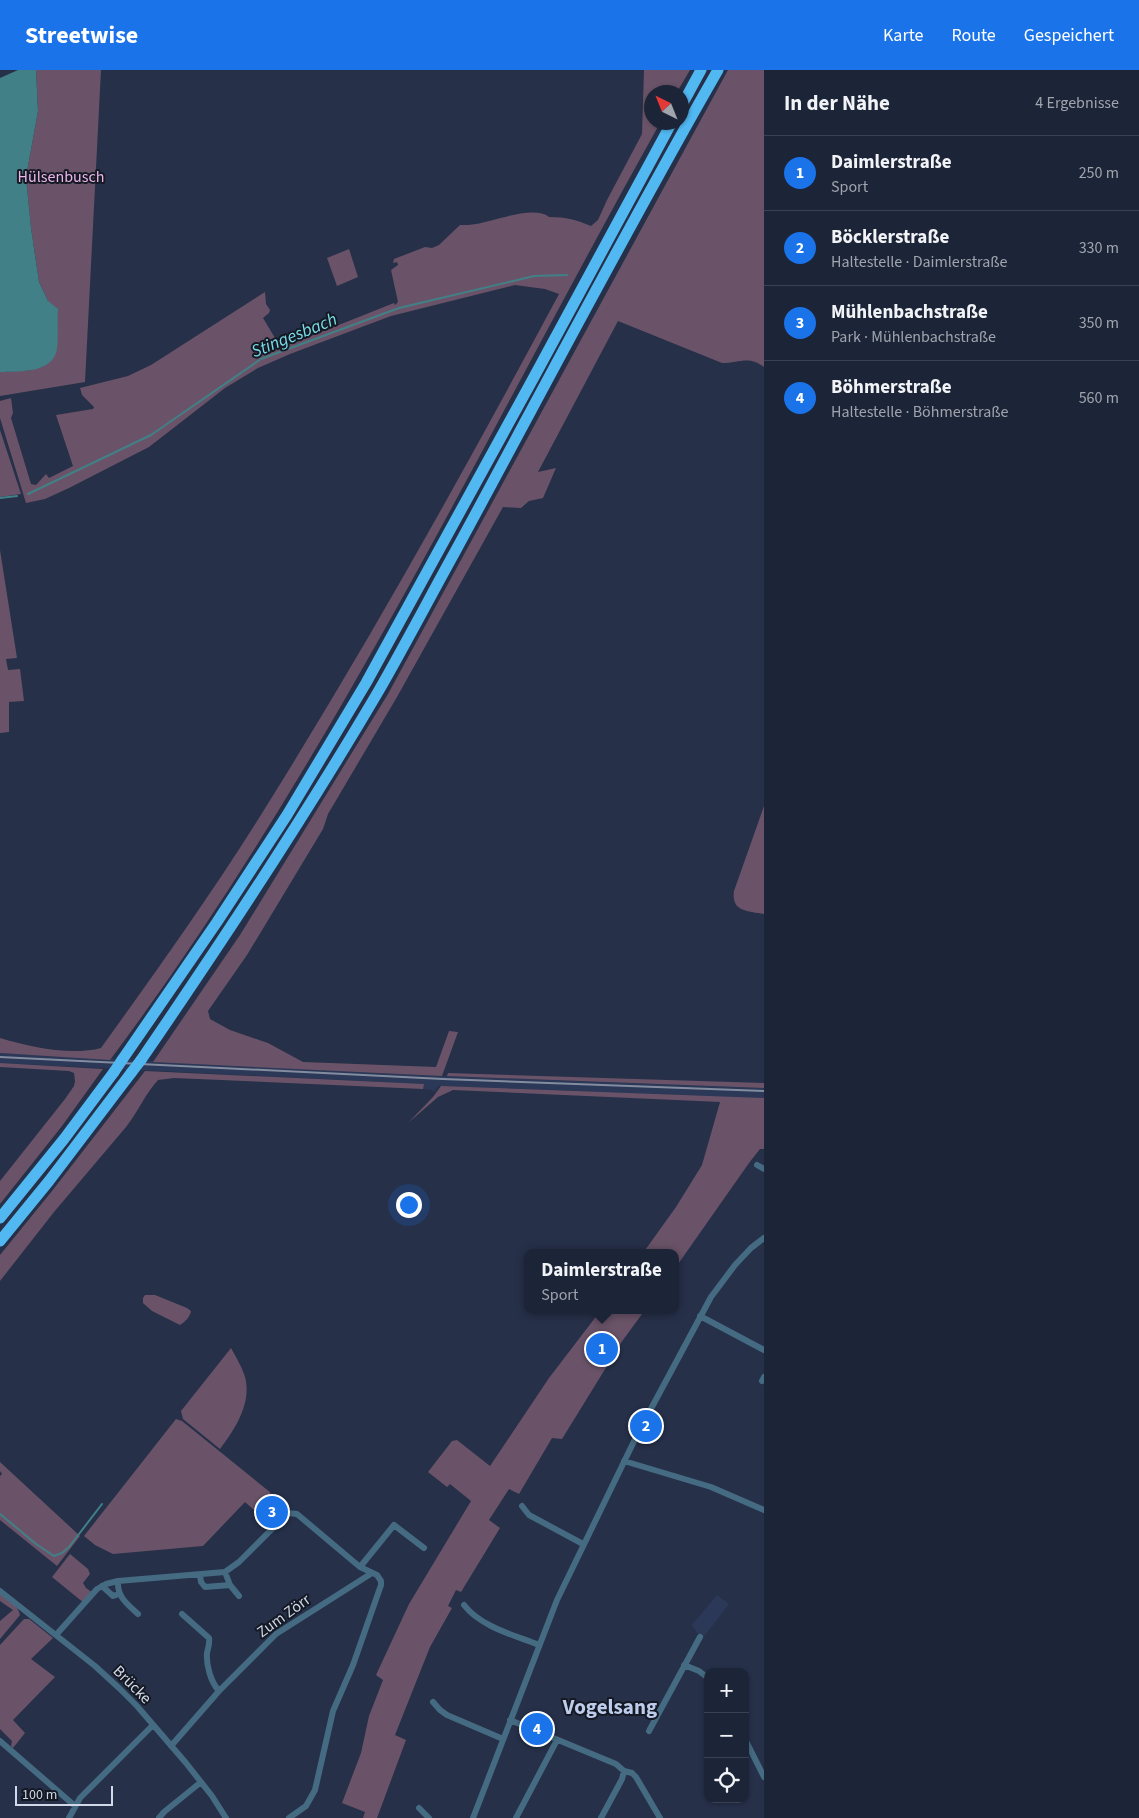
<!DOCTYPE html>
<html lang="de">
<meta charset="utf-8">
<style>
:root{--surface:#1c2437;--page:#293042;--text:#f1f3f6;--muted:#a0a4ad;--line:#3a4152;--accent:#1a73e8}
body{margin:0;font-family:"Source Sans 3",sans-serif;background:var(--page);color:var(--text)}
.controls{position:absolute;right:15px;bottom:15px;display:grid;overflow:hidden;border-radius:10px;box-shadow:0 1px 4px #0004}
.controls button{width:45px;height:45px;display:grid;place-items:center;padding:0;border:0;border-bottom:1px solid var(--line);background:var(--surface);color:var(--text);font:25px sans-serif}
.compass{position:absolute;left:644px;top:15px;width:45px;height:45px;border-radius:50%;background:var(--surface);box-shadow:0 1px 4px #0004;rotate:317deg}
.scale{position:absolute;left:15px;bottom:12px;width:98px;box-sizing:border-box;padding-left:5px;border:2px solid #d1d8e8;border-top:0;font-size:14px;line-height:18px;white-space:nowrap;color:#d1d8e8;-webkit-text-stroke:4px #141924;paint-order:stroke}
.you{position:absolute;left:408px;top:1134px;width:18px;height:18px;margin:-12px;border:4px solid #fff;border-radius:50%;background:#1a73e8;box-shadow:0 0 0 8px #1a73e833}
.badge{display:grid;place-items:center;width:32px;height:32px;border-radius:50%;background:var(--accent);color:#fff;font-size:16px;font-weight:700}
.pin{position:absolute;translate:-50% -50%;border:2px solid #fff;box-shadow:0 1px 5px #0006}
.popup{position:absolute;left:524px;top:1179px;width:155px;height:65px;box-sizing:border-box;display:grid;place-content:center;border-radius:10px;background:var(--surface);filter:drop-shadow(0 1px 4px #0005);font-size:16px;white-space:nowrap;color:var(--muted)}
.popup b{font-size:19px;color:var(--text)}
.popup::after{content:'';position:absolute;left:50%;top:100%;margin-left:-10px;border:10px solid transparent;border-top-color:var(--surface)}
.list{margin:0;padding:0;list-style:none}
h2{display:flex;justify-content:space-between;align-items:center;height:65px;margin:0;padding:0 20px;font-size:21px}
h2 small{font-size:16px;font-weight:400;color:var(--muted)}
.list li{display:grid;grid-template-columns:32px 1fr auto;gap:15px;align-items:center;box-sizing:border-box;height:75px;padding:0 20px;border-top:1px solid var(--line)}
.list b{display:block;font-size:19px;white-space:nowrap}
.list p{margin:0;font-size:16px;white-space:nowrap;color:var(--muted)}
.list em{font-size:16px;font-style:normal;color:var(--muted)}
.icon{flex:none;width:28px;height:28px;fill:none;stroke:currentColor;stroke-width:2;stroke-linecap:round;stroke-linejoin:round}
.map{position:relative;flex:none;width:764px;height:1748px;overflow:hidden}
header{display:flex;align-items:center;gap:30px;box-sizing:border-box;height:70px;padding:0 25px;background:var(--accent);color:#fff}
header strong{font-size:24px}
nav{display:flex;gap:28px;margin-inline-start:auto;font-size:18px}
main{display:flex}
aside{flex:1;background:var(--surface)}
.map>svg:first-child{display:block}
</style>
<header>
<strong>Streetwise</strong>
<nav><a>Karte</a><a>Route</a><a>Gespeichert</a></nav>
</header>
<main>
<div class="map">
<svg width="764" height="1748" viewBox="0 0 764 1748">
<rect width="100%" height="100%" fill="#263049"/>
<!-- built -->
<path fill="#2b3857" d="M0 983 447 1006 764 1018V1028L438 1016 434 1022 432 1020 423 1019V1014L0 993Z
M717 1525 729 1534 703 1568 700 1567 692 1555Z"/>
<!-- green -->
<path fill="#6a5368" d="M36 0H101L85 312 0 326V302L31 300 43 296 48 231 39 212 31 158 26 107 38 41Z
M644 0H690L677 22H652V52L660 53C484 368 328 699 110 990L0 983V968C30 977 71 986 101 978 157 900 213 822 264 740 369 572 466 398 559 224L545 219 515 215 391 246 290 284 258 298 225 318 149 377 69 418 45 429 26 433 0 348V331L11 328 13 343 11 348 31 414 36 415 46 404 49 408 73 396 56 345 93 339 94 337 82 325 80 318 128 306 151 295 265 222 266 234 270 240 269 243 263 248 281 278 394 233 395 235 398 232 391 200 398 195 397 192 393 193 394 189 425 177 432 178 439 175 460 155C465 155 471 155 476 154 494 151 534 135 549 147 566 147 577 150 591 156L598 150 607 130 642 64Z
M728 0H764V297C749 285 739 293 722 293L618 251 538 402 556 398 543 428 529 431 521 438 503 437 397 627 328 744 323 759 247 885 208 941 210 949 230 960 268 973 303 992 436 997 449 961 458 962 442 1006 153 992 240 865 388 624Z
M349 179 358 207 337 216 327 188Z
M0 360 21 424 0 427Z
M0 480 17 588 6 589 8 600 20 599 24 631 9 632V662L0 663Z
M764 736V844C748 841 731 842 734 821Z
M0 993 103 999 62 1056 0 1134V1111L65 1029 74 1016 75 1011 74 1003 69 1001 0 997Z
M145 1001 424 1014 423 1019 174 1008 158 1010C145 1024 138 1042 126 1057L54 1142 0 1211V1185L52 1121Z
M448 1003 764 1013V1018L447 1006Z
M441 1016 764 1028V1079H760L749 1093 676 1197V1183H643L676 1137 702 1095 720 1032 453 1020 438 1027 408 1053 433 1027Z
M145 1225H155L187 1238 191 1241C190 1247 185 1252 180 1255L152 1241 143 1233V1228Z
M601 1240H645L623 1270 562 1369 552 1368 519 1424 509 1419 489 1450 500 1458 461 1522 456 1520 448 1536 452 1538 430 1577 395 1665 406 1670 377 1748H363L365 1742 342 1733 361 1683 369 1646 383 1610 376 1605 409 1534 471 1431 450 1414 447 1417 428 1402 452 1371 457 1370 490 1396 549 1308Z
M231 1278C236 1287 242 1297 245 1307 252 1333 235 1359 220 1379L183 1349 181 1341Z
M176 1349 182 1351 271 1423 254 1440 245 1432 203 1476 113 1484 95 1475 84 1466Z
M0 1392 80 1466 57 1496 0 1450V1406L2 1404 0 1401Z
M273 1428 282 1437 284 1443 269 1458 256 1445Z
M70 1484 88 1499 90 1504 83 1513 86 1518 93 1523 84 1533 52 1507Z
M0 1524C8 1530 18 1535 20 1545L0 1569V1551L13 1540 0 1531Z
M24 1549H29L53 1568 31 1589 55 1607 13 1650 25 1663 13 1678 11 1676 12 1671 0 1659V1575Z"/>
<!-- water -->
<path fill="#418087" d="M18 0H36L38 41 26 107 31 158 39 212 48 231 58 239C57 250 59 274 56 283 49 303 20 301 4 302H0V8Z"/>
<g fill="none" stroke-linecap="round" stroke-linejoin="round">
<!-- stream -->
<path stroke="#418087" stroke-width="2" d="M28 424 151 365 261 289 399 238 534 206 567 205
M0 428 17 426
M0 1444 36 1474 54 1486 62 1483 69 1477 102 1434"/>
<!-- street -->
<path stroke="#456b82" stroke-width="6" d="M757 1095 764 1099
M700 1246 764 1280
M762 1311 764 1307
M624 1391 711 1417 764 1440
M522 1436 529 1445 583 1474
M360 1497 394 1455 424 1478
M225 1502 230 1515 239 1526
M200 1505 201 1512 205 1517 230 1515
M118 1511C117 1527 127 1534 138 1544
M102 1516 113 1526 119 1524
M0 1521 95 1596 119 1618 137 1636 186 1693 212 1726 226 1748
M464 1535C481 1557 514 1565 539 1575
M182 1544 209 1568C210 1573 208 1578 207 1583 206 1596 211 1612 219 1621
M56 1565 97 1519 106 1514 118 1511 225 1502 239 1492 288 1443 297 1444 360 1497 377 1505 381 1511V1515L353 1595 333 1641 315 1720 306 1736 289 1748
M684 1595 699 1601 708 1608
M433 1632 440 1640 447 1645 503 1669
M510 1650 616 1694 624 1701
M649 1661 700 1567
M745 1669 764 1707
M0 1671 75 1736
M171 1676 219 1621 276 1564 372 1503
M624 1701 632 1703 636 1707 660 1748
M419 1738 429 1748
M69 1748 80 1728 153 1655
M159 1748 164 1742 201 1712
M473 1748 557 1530 638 1363 711 1227 735 1195 751 1178 764 1168
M516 1748 557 1670
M601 1748 622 1709 624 1701"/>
<!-- highway -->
<path stroke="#51b8f2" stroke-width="11" d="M682 35 701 0
M122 990 217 852 287 745 366 613 534 307 672 52
M141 990C224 869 304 748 378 622 405 575 430 527 456 480 543 320 627 158 718 0
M0 1148 64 1069 114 1002
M0 1171 49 1111 131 1003"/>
<!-- rail -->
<path stroke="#848ca0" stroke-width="2" d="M0 987 443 1009 764 1021"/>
<!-- highway-bridge -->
<path stroke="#51b8f2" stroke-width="11" d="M114 1002 122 990
M131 1003 141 990"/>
</g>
<g text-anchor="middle" stroke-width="4" stroke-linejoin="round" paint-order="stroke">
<!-- park labels -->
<g font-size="16" fill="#edb5ea" stroke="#141924">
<text x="61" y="112">Hülsenbusch</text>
</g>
<!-- street labels -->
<g font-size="16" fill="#d1d8e8" stroke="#141924">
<text transform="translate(283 1545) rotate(-36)" y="6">Zum Zörr</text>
<text transform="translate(133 1614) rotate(45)" y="6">Brücke</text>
</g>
<!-- water labels -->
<g font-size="18" font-style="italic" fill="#78dde9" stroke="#141924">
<text transform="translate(294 265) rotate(-22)" y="6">Stingesbach</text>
</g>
<!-- district labels -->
<g font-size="21" font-weight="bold" fill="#beccec" stroke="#141924">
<text x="610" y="1644">Vogelsang</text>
</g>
</g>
</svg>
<div class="controls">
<button>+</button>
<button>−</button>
<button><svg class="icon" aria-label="locate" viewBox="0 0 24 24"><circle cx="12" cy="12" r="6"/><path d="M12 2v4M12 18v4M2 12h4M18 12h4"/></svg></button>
</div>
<svg class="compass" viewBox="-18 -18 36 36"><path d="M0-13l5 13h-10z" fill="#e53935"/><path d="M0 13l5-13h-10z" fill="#a0a4ad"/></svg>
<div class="scale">100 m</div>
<div class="you"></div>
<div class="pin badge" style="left:602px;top:1279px">1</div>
<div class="popup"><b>Daimlerstraße</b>Sport</div>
<div class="pin badge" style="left:646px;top:1356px">2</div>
<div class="pin badge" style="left:272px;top:1442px">3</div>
<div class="pin badge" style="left:537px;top:1659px">4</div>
</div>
<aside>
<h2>In der Nähe<small>4 Ergebnisse</small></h2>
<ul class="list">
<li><span class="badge">1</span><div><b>Daimlerstraße</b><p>Sport</p></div><em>250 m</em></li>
<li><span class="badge">2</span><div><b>Böcklerstraße</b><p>Haltestelle · Daimlerstraße</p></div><em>330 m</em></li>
<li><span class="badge">3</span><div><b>Mühlenbachstraße</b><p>Park · Mühlenbachstraße</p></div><em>350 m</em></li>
<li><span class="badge">4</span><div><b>Böhmerstraße</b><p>Haltestelle · Böhmerstraße</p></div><em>560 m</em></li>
</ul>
</aside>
</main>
